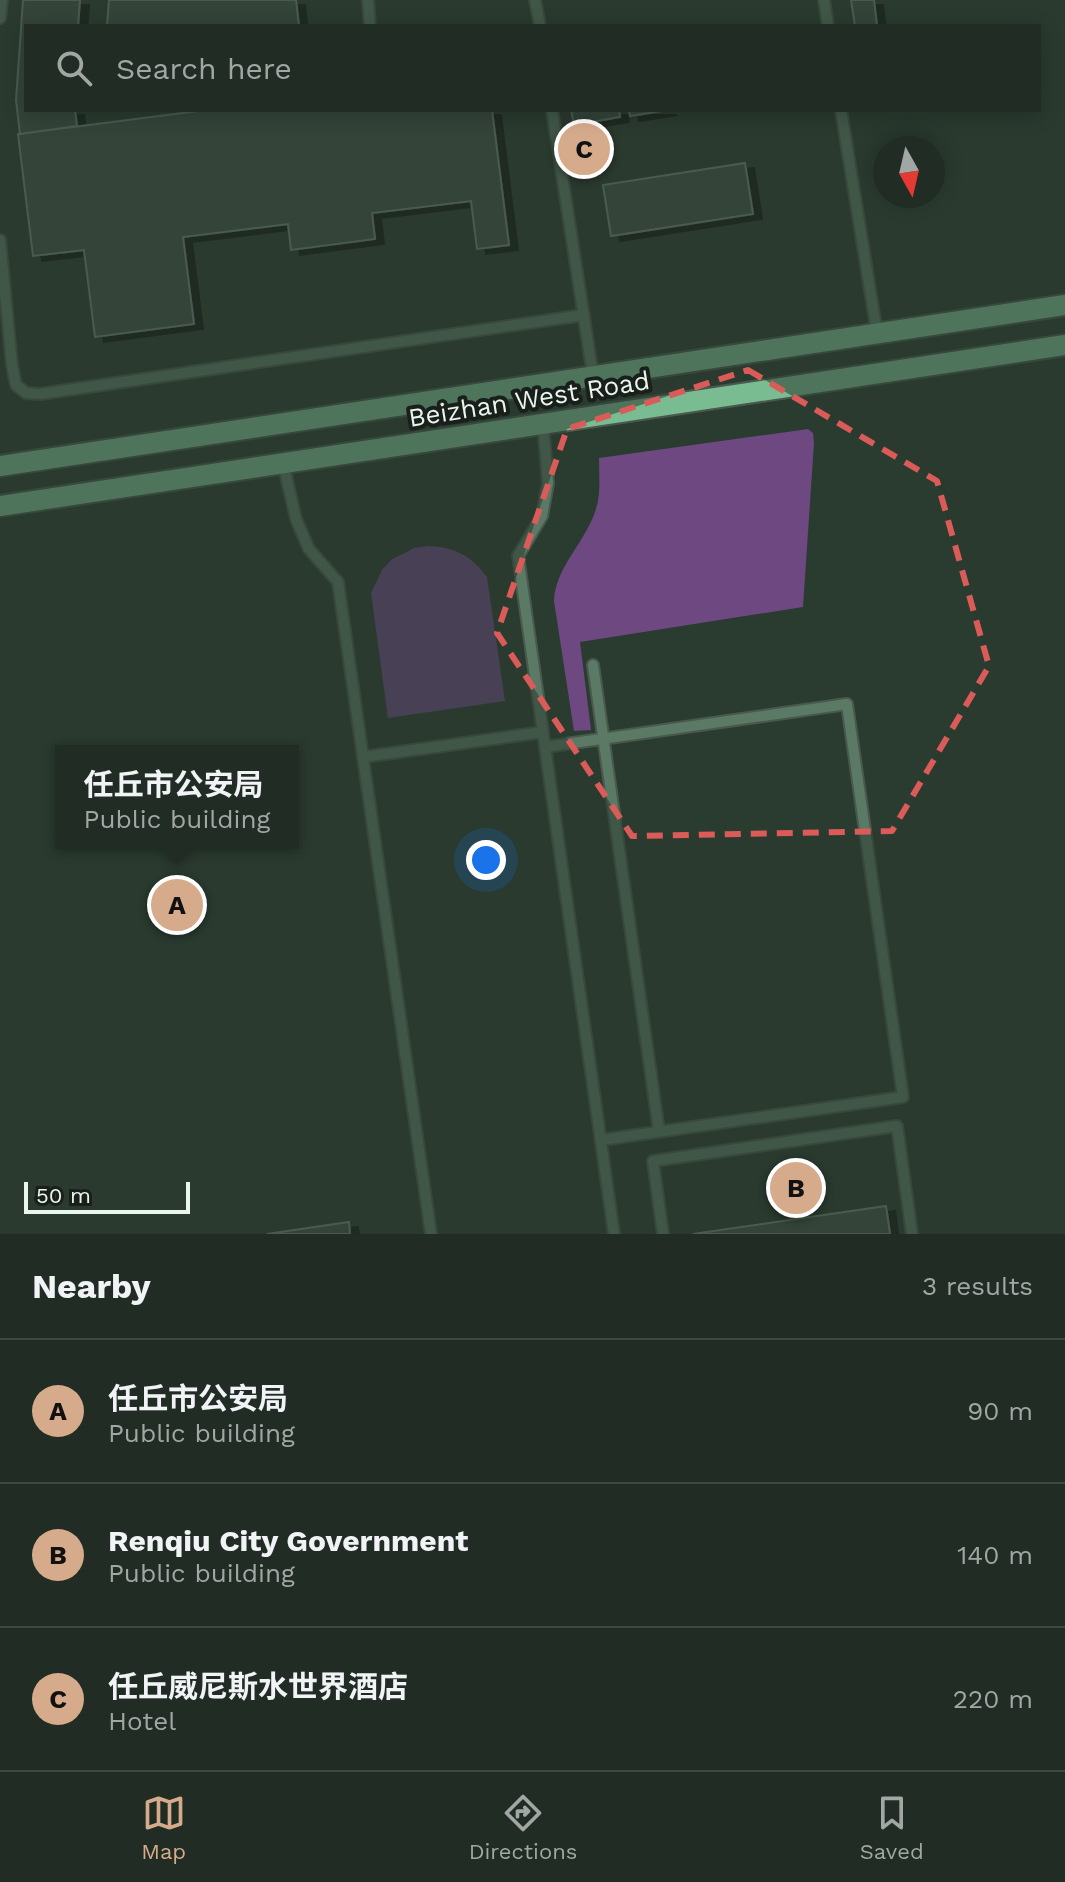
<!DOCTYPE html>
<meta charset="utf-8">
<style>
:root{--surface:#202c24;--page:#2d3831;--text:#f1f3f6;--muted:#a2a7a6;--line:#3d4841;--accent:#d6ab8b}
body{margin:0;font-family:"Work Sans","Noto Sans SC",sans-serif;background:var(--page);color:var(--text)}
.compass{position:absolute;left:873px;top:136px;width:72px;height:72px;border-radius:50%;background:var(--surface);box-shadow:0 4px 20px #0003;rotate:172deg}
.scale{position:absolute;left:24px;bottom:20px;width:166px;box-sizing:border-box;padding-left:8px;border:4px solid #eaf5ed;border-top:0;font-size:22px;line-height:28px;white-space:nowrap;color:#eaf5ed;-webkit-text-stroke:6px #19201b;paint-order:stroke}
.you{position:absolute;left:486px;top:860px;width:28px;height:28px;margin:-20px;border:6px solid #fff;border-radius:50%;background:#1a73e8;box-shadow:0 0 0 12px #1a73e833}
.badge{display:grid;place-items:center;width:52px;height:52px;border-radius:50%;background:var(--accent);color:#111;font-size:26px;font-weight:700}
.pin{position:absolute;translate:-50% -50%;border:4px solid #fff;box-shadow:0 2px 8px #0006}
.popup{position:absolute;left:55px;top:745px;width:244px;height:104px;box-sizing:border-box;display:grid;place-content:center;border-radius:0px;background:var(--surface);filter:drop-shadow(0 2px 6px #0005);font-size:26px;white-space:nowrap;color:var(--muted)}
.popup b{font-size:30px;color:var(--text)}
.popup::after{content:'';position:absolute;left:50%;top:100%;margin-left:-16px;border:16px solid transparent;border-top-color:var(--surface)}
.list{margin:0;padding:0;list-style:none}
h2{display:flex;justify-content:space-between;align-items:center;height:104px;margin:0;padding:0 32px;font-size:34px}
h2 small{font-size:26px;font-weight:400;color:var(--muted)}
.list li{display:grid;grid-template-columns:52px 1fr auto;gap:24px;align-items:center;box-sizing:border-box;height:144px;padding:0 32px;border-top:2px solid var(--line)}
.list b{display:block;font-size:30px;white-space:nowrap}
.list p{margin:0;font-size:26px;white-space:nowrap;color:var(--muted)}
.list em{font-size:26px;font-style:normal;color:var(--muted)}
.icon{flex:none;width:44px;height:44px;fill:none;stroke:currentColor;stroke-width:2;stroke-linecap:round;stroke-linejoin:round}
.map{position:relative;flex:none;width:1065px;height:1234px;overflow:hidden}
.search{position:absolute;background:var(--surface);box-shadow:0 4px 20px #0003;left:24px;right:24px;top:24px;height:88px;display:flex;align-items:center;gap:20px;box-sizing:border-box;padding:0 28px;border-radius:0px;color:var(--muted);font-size:30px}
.sheet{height:536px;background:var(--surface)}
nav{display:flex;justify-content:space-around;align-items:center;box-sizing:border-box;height:112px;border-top:2px solid var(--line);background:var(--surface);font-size:22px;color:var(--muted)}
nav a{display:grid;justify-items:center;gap:4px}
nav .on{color:var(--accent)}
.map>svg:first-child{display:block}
</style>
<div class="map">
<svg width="1065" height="1234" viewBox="0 0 1065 1234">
<defs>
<filter id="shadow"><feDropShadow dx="9" dy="5" stdDeviation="0" flood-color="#0009"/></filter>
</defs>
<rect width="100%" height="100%" fill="#2a3b30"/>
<!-- green -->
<path fill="#6d4881" d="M808 429 813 433 814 443 803 607 580 642 591 730 574 731 554 601C555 567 586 542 596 509 601 494 599 475 599 458Z
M428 546C454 547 471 555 487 577L505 701 388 718 371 593 382 570 391 560 414 548Z"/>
<!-- building -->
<path fill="#3f5145" stroke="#6f8275" stroke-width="2" filter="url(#shadow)" d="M23 0H80L78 26H26V110H75L77 126 20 134 16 100Z
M109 0H296L299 26H107Z
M851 0H874L877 26H855Z
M206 110H492L509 245 477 249 471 201 372 213 375 239 291 250 288 224 183 237 194 324 95 337 84 250 33 256 18 134Z
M571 110H619L620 117 574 125Z
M629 110H668L630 116Z
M745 163 753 214 611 236 603 185Z
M886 1206 890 1234H693Z
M349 1222 350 1234H267Z"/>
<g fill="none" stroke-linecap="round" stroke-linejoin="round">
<!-- service casing -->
<g stroke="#49594e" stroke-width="14">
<path id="service" d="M368 0 370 26
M535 0 540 26
M824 0 828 26
M0 18 2 0
M552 110 593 376
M841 110 877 333
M0 240 12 365 16 385 26 393 40 394 584 315
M543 424 548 483 542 516 518 556 614 1234
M283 463 296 519 309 549 338 582 431 1234
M593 665 659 1131
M545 747 847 704 903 1097 601 1140
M363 757 543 732
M663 1234 653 1161 897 1126 912 1234"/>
</g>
<!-- primary casing -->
<g stroke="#49594e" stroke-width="24">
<path id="primary" d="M0 466 1065 305
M0 506 1065 345"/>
</g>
<!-- service -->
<use href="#service" stroke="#5b7a65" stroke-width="10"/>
<!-- primary -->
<use href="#primary" stroke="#7abc92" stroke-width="20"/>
</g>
<!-- marked area -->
<path d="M0 0H1065V1234H0ZM748 370 937 481 989 666 892 831 632 836 497 633 567 429Z" fill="#2a3b30" fill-opacity=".55" fill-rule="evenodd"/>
<path fill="none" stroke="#db5b59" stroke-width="6" stroke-dasharray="16 10" stroke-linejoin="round" d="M748 370 937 481 989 666 892 831 632 836 497 633 567 429Z"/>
<g text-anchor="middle" stroke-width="8" stroke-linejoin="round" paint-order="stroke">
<!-- street labels -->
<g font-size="26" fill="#eaf5ed" stroke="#19201b">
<text transform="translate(529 399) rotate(-9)" y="9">Beizhan West Road</text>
</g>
</g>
</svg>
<svg class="compass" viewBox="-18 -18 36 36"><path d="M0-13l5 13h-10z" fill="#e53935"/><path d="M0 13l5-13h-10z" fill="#a2a7a6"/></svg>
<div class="scale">50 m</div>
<div class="you"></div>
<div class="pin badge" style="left:177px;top:905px">A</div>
<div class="popup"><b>任丘市公安局</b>Public building</div>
<div class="pin badge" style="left:796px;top:1188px">B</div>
<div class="pin badge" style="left:584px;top:149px">C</div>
<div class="search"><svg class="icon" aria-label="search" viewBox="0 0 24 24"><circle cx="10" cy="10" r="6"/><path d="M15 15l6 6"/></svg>Search here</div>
</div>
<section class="sheet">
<h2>Nearby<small>3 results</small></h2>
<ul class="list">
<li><span class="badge">A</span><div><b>任丘市公安局</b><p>Public building</p></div><em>90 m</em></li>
<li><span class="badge">B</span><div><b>Renqiu City Government</b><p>Public building</p></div><em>140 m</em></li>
<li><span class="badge">C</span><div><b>任丘威尼斯水世界酒店</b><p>Hotel</p></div><em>220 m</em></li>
</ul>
</section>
<nav>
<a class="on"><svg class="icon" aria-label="map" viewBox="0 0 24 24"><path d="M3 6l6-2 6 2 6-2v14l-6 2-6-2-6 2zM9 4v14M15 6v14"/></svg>Map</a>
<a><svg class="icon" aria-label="directions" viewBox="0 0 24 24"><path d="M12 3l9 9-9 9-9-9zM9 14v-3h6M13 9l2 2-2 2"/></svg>Directions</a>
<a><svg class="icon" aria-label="saved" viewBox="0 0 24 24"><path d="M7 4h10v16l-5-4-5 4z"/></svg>Saved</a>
</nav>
